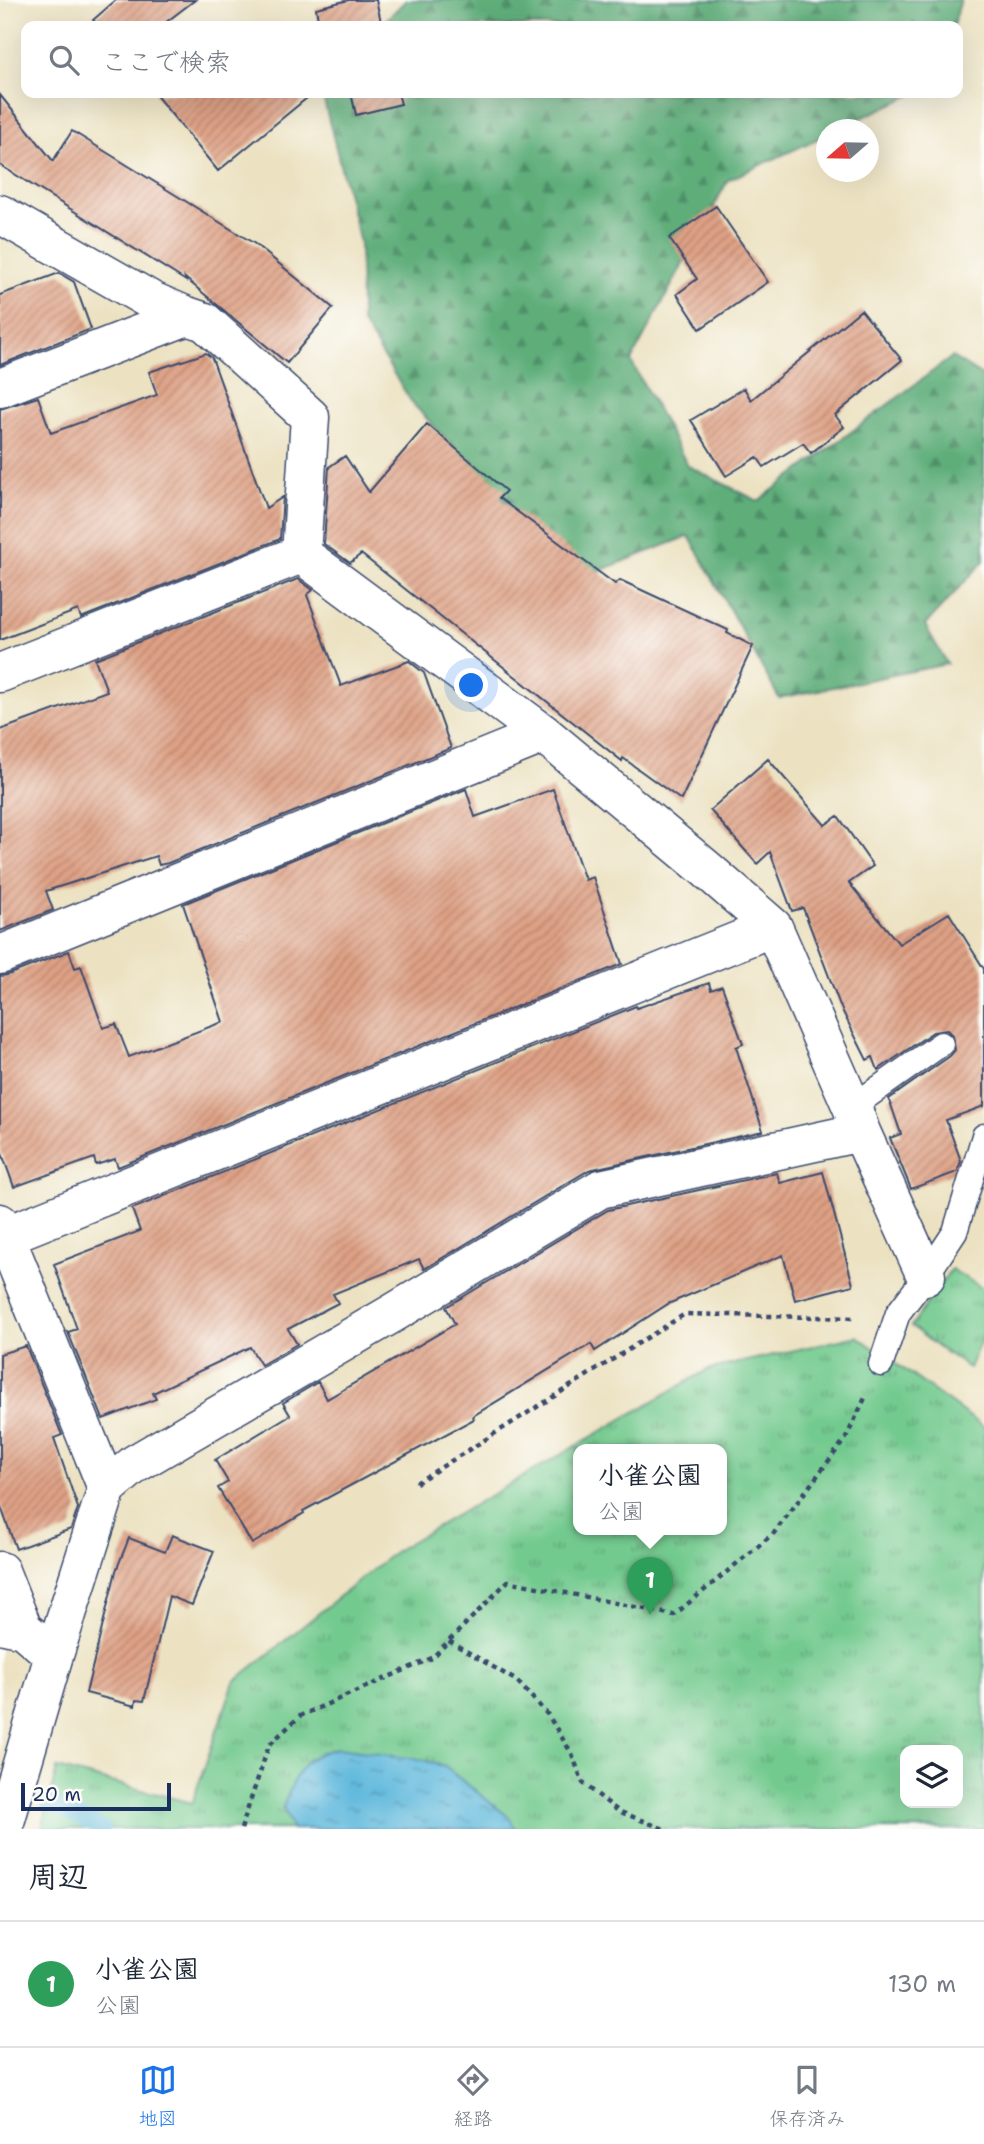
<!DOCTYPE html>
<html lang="ja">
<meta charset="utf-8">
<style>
:root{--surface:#fff;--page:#f6f6f7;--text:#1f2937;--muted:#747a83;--line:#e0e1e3;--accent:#1a73e8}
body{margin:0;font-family:"Shantell Sans","Klee One",sans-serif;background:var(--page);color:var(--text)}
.controls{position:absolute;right:21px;bottom:21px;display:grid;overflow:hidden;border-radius:14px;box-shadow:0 7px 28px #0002}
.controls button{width:63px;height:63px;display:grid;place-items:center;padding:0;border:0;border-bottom:2px solid var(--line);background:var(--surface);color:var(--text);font:35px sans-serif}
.compass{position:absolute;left:816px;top:119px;width:63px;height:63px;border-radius:50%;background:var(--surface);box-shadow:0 7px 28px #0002;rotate:250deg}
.scale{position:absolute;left:21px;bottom:18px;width:150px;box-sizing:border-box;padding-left:7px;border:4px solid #1b2f5e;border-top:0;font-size:19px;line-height:24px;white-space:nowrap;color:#1b2f5e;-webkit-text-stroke:5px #fdfcf7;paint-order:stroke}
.you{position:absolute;left:472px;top:686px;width:24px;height:24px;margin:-18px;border:5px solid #fff;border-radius:50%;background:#1a73e8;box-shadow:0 0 0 10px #1a73e833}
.badge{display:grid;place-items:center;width:46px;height:46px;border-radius:50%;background:var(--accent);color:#fff;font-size:23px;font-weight:700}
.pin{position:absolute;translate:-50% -58px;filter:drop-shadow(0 2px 4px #0008)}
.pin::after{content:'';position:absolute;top:37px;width:24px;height:21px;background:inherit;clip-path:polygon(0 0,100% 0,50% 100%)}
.popup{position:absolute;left:573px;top:1444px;width:154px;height:91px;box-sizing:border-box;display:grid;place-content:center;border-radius:14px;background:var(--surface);filter:drop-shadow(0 2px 5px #0005);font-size:23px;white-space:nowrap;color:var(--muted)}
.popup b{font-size:26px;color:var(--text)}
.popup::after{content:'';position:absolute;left:50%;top:100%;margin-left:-14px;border:14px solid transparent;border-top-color:var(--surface)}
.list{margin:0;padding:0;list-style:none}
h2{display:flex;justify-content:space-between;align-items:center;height:91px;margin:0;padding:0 28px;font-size:30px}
h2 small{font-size:23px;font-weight:400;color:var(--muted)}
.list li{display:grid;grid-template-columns:46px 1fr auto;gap:21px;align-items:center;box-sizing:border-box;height:126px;padding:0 28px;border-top:2px solid var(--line)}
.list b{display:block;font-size:26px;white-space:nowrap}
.list p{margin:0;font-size:23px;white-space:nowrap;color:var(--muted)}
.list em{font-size:23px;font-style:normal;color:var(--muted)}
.icon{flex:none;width:38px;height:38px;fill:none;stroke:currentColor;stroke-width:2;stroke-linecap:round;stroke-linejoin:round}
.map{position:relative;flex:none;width:984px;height:1829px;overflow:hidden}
.search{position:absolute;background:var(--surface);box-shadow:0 7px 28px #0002;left:21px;right:21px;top:21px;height:77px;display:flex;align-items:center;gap:18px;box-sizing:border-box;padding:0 24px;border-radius:14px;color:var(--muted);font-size:26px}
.sheet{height:217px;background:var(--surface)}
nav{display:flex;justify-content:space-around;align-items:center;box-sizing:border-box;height:98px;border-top:2px solid var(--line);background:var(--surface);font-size:19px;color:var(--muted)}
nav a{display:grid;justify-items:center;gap:4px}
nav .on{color:var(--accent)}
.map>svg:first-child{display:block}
</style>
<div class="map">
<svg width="984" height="1829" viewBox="0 0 984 1829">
<defs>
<pattern id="forest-firs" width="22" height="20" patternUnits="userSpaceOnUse" patternTransform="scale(1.75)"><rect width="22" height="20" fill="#5eae7a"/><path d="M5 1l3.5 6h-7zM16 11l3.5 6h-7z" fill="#4d8e67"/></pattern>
<pattern id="park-tufts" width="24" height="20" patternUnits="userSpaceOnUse" patternTransform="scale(1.75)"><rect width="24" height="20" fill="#73ca8f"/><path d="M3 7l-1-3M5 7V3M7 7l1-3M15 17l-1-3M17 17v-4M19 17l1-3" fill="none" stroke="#5ea478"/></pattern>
<pattern id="water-ripples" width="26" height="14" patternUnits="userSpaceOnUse" patternTransform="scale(1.75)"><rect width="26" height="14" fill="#60b9dd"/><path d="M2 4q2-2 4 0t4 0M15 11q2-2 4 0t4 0" fill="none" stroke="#4e97b6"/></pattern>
<pattern id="building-hatch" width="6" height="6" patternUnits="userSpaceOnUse" patternTransform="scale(1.75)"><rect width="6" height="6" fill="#dfa185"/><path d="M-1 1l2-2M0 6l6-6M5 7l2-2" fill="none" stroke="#b48470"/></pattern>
</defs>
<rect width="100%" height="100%" fill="#fdfcf7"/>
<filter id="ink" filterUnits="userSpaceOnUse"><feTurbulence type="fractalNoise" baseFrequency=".0143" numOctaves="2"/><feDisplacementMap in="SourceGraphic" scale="14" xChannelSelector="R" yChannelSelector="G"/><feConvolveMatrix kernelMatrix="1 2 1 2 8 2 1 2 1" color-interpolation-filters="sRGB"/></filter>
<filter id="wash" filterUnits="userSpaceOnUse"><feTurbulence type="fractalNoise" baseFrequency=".00686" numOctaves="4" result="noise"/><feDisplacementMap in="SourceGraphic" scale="28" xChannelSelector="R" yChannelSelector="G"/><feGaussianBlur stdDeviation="1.57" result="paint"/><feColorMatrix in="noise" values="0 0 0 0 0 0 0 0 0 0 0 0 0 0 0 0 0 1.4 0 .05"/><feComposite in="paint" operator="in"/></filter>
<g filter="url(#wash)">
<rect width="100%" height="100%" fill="#ece2c2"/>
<!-- forest -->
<path fill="url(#forest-firs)" stroke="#3c6e6c" stroke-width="2" d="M406 0H961L953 26H380Z
M322 93H916L837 129 827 130 826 135 728 180 631 361 688 466 758 501 952 357 984 377V561L925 625 947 664 779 698 689 536 578 579 412 403 361 321 360 243Z"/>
<!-- park -->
<path fill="url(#park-tufts)" stroke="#477c76" stroke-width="2" fill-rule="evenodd" d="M951 1269 984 1289V1334L969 1368 936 1346 911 1326Z
M857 1336 984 1427V1829H42L57 1768 192 1803 234 1682 398 1549 707 1370ZM578 1449H722V1529H578ZM905 1750H958V1803H905Z"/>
<!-- water -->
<path fill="url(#water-ripples)" stroke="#3e749e" stroke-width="2" d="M338 1748 424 1760 445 1767 510 1818 515 1829H292L283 1807C297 1774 299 1756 338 1748Z"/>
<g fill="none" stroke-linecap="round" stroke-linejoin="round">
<!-- stream -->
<path stroke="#60b9dd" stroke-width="16" d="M47 1802 103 1829"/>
</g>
<g id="blocks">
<!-- building -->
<path fill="url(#building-hatch)" d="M116 0H195L161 26H98L93 20Z
M349 0H376L382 26H319L316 8Z
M154 93H313L218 171Z
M351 93H398L401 104 356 115Z
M0 95 53 161 72 131 255 244 333 308 287 363 185 278 186 281 0 165Z
M716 206 768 282 700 329 677 294 697 279 669 238Z
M59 273 74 282 91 329 0 365V295Z
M861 310 902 360 835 415 844 427 811 453 803 443 764 467 757 457 726 476 691 420 744 388 751 400Z
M206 353 212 358 266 508 283 497 280 539 81 618 78 610 0 640V409L38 397 51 433 157 395 149 372Z
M427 424 506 491 499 498 615 584 620 580 728 630 727 633 753 646 681 800 623 758 622 761 361 554 350 563 324 544 329 467 345 456 369 492Z
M298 579 313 590 307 595 341 686 409 661 424 673 451 748 168 863 159 865 156 856 46 891 53 910 0 931V730L107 691 95 659Z
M768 759 825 825 838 816 873 866 849 883 899 944 949 913 984 969V1106L946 1120 961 1161 957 1172 911 1189 890 1138 901 1134 889 1099 950 1056 955 1050 953 1036 947 1030 933 1032 878 1070 873 1057 867 1060 841 1008 803 908 792 911 770 852 757 864 710 810Z
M466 789 475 817 553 789 585 880 593 877 622 964 118 1167 115 1159 96 1165 94 1158 14 1187 0 1148V976L8 975 69 951 75 968 81 966 103 1028 116 1024 129 1057 223 1022 183 904Z
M709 983 711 990 722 986 743 1044 736 1047 763 1131 589 1170 424 1269 419 1259 333 1294 338 1303 288 1329 297 1344 261 1365 250 1347 153 1393 156 1399 103 1419 68 1332 77 1329 54 1264 140 1231 132 1209 636 1006 637 1008Z
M823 1172 853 1285 795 1300 783 1255 668 1304 595 1351 591 1344 473 1416 474 1419 303 1511 304 1513 252 1544 218 1488 228 1482 215 1460 290 1415 283 1403 318 1382 327 1399 455 1324 446 1307 608 1210 777 1173 780 1183Z
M26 1346 62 1435 54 1438 78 1508 71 1529 16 1549 0 1504V1354Z
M172 1535 214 1551 192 1605 169 1596 144 1701 136 1700 135 1706 86 1693 116 1571 129 1538 165 1552Z"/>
</g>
</g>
<g filter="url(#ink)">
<use href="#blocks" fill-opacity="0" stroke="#3a4a6d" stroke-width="2"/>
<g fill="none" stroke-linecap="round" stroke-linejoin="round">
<!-- service casing -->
<g stroke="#3a4a6d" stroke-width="27">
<path id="service" d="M852 1107 941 1044
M881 1364 898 1313 926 1276 955 1232 984 1136"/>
</g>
<!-- minor casing -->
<g stroke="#3a4a6d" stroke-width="41">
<path id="minor" d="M0 214 152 301 187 316
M0 388 187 316 205 322 310 417 301 554 544 734 705 868 773 927 852 1107 861 1132 600 1189 395 1312 135 1464 107 1488 54 1655 3 1829
M0 673 301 554
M0 955 544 734
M861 1132 926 1276
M0 1223 107 1488
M5 1236 773 927
M0 1571 23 1629
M0 1624 23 1629 54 1655"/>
</g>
<!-- path -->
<path stroke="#3a4a6d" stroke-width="4.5" stroke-dasharray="5 5" stroke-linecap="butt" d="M416 1483 685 1314 856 1318
M449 1641 517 1681 548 1715 572 1754 583 1783 618 1811 664 1829
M241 1829 269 1745 300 1716 432 1658 508 1581 674 1615 774 1533 846 1438 865 1398
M799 1829H801"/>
<!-- service -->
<use href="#service" stroke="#fff" stroke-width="24"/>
<!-- minor -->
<use href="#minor" stroke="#fff" stroke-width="38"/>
</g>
</g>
</svg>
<div class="controls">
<button><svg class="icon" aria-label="layers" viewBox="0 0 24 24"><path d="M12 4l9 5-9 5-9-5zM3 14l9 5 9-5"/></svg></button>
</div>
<svg class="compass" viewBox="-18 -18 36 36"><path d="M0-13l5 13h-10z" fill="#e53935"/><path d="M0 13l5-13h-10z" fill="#747a83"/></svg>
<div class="scale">20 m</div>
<div class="you"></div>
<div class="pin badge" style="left:650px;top:1615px;background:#2e9e5b">1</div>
<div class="popup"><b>小雀公園</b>公園</div>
<div class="search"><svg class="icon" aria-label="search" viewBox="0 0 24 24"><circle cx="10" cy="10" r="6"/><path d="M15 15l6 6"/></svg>ここで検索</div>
</div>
<section class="sheet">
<h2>周辺<small></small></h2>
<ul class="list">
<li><span class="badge" style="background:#2e9e5b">1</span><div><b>小雀公園</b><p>公園</p></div><em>130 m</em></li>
</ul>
</section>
<nav>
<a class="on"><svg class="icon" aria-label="map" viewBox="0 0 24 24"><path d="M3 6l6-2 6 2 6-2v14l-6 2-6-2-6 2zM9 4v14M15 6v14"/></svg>地図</a>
<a><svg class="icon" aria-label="directions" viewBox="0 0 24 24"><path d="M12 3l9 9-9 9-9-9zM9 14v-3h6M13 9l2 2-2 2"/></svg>経路</a>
<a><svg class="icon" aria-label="saved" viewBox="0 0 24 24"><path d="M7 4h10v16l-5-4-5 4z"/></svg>保存済み</a>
</nav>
